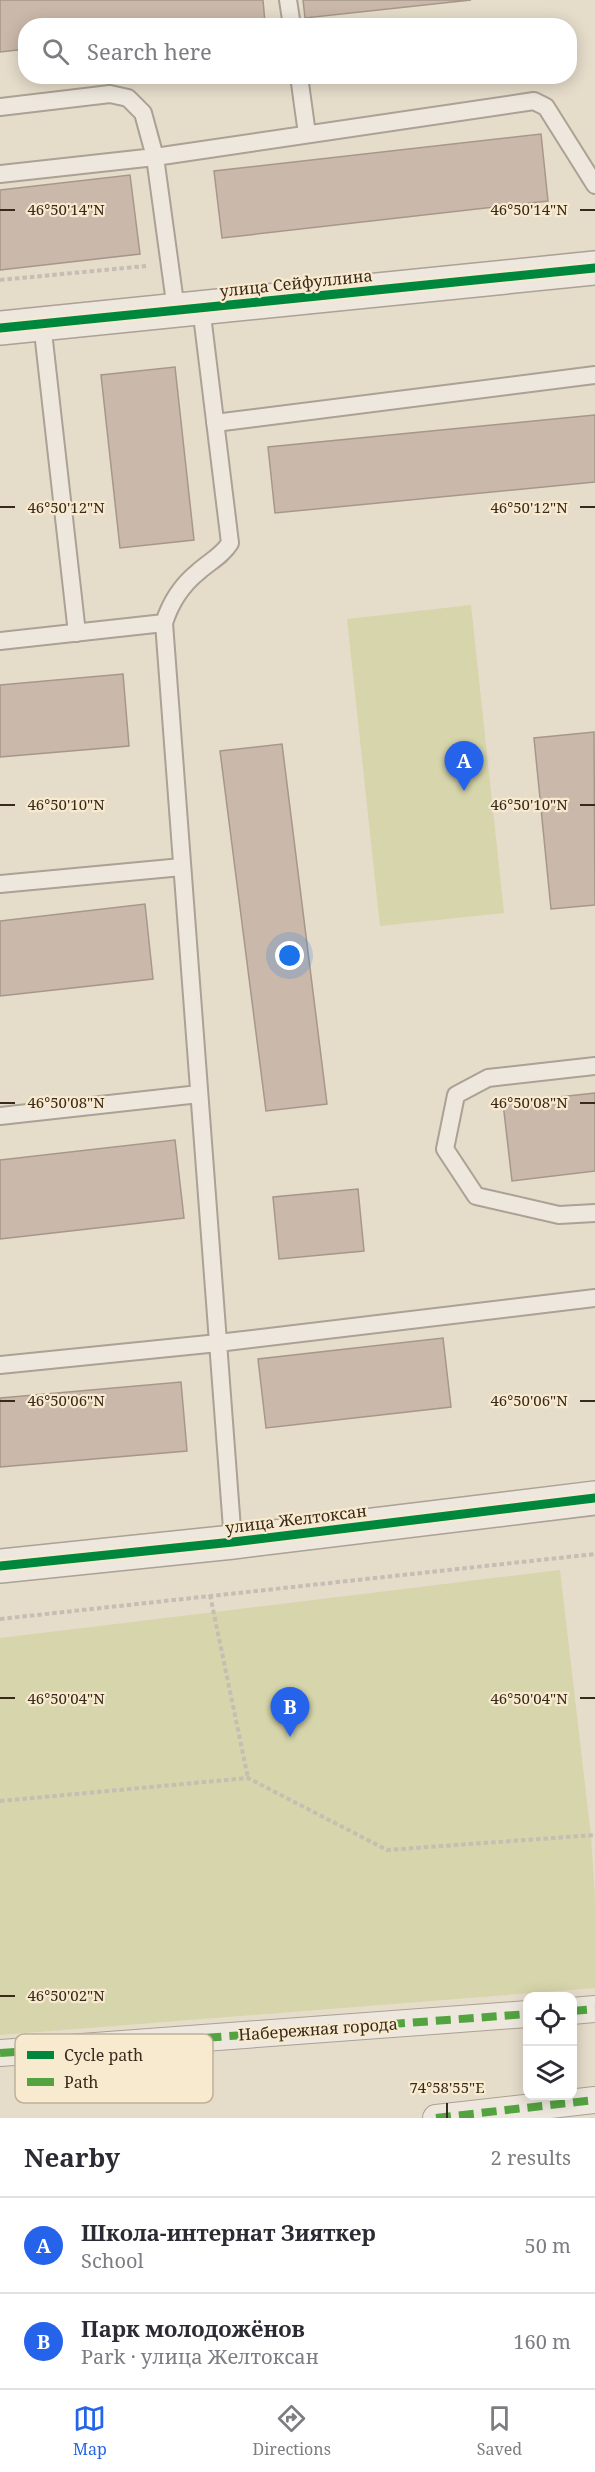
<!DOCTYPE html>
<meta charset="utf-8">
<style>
:root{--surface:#fff;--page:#f7f7f7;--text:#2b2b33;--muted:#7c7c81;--line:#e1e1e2;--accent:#2563eb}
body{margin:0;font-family:"Noto Serif",serif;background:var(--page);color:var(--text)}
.controls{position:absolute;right:18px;bottom:18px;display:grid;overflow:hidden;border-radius:12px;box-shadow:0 3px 15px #0003}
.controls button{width:54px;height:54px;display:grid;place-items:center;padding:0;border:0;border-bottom:2px solid var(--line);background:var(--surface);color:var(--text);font:30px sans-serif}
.you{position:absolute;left:290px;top:956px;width:21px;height:21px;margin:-15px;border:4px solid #fff;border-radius:50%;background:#1a73e8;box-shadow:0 0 0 9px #1a73e833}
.badge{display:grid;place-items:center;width:39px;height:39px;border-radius:50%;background:var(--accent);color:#fff;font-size:20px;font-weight:700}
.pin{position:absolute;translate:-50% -50px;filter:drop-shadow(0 2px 3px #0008)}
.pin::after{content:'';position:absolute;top:32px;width:21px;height:18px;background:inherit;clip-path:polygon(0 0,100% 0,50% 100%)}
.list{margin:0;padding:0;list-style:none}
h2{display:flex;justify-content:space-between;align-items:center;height:78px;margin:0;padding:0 24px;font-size:26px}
h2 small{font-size:20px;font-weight:400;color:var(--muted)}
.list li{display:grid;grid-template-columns:39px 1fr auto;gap:18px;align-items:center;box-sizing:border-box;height:96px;padding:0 24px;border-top:2px solid var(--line)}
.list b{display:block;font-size:22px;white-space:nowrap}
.list p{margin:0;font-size:20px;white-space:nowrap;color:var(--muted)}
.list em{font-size:20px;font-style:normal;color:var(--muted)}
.icon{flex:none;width:33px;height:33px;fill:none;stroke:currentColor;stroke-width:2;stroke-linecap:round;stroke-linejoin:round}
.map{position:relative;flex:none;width:595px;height:2118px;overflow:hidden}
.search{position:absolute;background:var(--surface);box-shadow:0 3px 15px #0003;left:18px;right:18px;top:18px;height:66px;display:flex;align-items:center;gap:15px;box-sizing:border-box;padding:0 21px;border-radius:24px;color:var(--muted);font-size:22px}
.sheet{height:270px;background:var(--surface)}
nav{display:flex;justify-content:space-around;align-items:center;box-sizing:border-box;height:84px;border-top:2px solid var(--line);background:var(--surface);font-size:16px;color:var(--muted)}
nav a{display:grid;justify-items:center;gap:3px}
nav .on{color:var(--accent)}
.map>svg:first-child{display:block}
</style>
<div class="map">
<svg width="595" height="2118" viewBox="0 0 595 2118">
<rect width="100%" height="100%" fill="#e6dcca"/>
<!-- green -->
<path fill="#d7d5ab" d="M471 605 504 913 380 926 347 619Z
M560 1570 591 1836 595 1898V1988L0 2035V1638Z"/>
<!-- building -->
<path fill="#cab9ab" stroke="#a6978a" stroke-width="1.5" d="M0 0H263L265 23 26 26V49L0 52Z
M303 0H471L305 18Z
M541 134 548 201 222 238 214 171Z
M130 175 140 254 0 270V190Z
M175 367 194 540 120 548 101 375Z
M595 415V482L275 513 268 447Z
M123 674 129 746 0 757V685Z
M594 732 595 905 551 909 534 738Z
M282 744 327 1104 266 1111 220 751Z
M145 904 153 979 0 996V921Z
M595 1093V1171L512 1181 503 1103Z
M175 1140 184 1218 0 1239V1160Z
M358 1189 364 1251 279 1259 273 1197Z
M443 1338 451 1407 266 1428 258 1359Z
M181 1382 187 1451 0 1467V1398Z"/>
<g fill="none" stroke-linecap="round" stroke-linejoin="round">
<!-- service casing -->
<g stroke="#aba194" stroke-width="20">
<path id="service" d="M288 0 292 26
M299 76 307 134
M0 107 110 94 128 98 143 113 155 157 176 310
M0 174 155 157 534 101 546 107 595 185
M42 323 77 633
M215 423 595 375
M164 623C170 604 182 585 198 572 209 562 222 556 230 543L201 307
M0 641 164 623 233 1542
M0 884 182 867
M595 1066 488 1078 456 1095 445 1149 476 1196 559 1215 595 1213
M0 1116 199 1094
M0 1365 218 1343 595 1298"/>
</g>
<!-- pedestrian casing -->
<g stroke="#aba194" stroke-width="28">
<path id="pedestrian" d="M572 2011 595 2009
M0 2053 528 2014
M436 2118 595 2100"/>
</g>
<!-- minor casing -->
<g stroke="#aba194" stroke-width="36">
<path id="minor" d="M0 328 595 268"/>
</g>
<!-- tertiary casing -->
<g stroke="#aba194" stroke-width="36">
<path id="tertiary" d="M0 1566 233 1542 595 1498"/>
</g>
<!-- path -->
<path stroke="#c5beb4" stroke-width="4" stroke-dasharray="4.5 3" stroke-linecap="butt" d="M0 280 146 266
M210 1595 248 1778
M0 1619 595 1554
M0 1801 248 1778 387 1850 595 1835"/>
<!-- service -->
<use href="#service" stroke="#ede7dd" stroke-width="16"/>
<!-- pedestrian -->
<use href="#pedestrian" stroke="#ede7dd" stroke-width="26"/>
<!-- minor -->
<use href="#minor" stroke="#ede7dd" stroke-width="33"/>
<!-- tertiary -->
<use href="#tertiary" stroke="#ede7dd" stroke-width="33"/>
<!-- quiet -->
<path stroke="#53a341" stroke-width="8" stroke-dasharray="15 8" stroke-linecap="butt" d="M572 2011 595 2009
M0 2053 528 2014
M436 2118 595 2100"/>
<!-- cycleway casing -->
<g stroke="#f8eacf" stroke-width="13">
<path id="cycleway" d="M0 328 595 268
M0 1566 233 1542 595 1498"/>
</g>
<!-- cycleway -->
<use href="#cycleway" stroke="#00873e" stroke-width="9"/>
</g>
<!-- ticks -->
<path fill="none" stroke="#39291c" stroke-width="2" d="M0 210H15M580 210H595M0 507H15M580 507H595M0 805H15M580 805H595M0 1103H15M580 1103H595M0 1401H15M580 1401H595M0 1698H15M580 1698H595M0 1996H15M447 2103V2118"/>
<g text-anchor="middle" stroke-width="4.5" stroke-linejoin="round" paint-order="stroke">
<!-- street labels -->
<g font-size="16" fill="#39291c" stroke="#f8eacf">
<text transform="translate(296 283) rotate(-6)" y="6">улица Сейфуллина</text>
<text transform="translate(296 1519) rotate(-7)" y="6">улица Желтоксан</text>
<text transform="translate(318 2029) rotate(-4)" y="6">Набережная города</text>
</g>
</g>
<!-- legend -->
<rect x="15" y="2034" width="198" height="69" rx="9" fill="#f8eacf" stroke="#bfb099" stroke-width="1.5"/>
<rect x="27" y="2051" width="27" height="8" fill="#00873e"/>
<rect x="27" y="2078" width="27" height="8" fill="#53a341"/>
<g font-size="16" fill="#39291c">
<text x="64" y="2061">Cycle path</text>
<text x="64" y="2088">Path</text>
</g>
<g font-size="15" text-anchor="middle" fill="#39291c" stroke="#f8eacf" stroke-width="4.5" stroke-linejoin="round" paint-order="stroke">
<text x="66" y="215">46°50'14"N</text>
<text x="529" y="215">46°50'14"N</text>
<text x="66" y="513">46°50'12"N</text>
<text x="529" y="513">46°50'12"N</text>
<text x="66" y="810">46°50'10"N</text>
<text x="529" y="810">46°50'10"N</text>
<text x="66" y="1108">46°50'08"N</text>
<text x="529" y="1108">46°50'08"N</text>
<text x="66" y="1406">46°50'06"N</text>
<text x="529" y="1406">46°50'06"N</text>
<text x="66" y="1704">46°50'04"N</text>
<text x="529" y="1704">46°50'04"N</text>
<text x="66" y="2001">46°50'02"N</text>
<text x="447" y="2093">74°58'55"E</text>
</g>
</svg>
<div class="controls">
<button><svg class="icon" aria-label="locate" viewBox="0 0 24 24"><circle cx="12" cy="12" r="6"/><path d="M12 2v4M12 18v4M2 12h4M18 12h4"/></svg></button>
<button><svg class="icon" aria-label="layers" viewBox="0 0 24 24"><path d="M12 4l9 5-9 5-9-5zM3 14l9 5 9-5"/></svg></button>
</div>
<div class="you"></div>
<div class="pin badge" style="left:464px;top:791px">A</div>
<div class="pin badge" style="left:290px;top:1737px">B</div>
<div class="search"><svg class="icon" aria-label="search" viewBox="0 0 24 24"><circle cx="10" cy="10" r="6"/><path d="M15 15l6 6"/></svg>Search here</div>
</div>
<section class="sheet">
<h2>Nearby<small>2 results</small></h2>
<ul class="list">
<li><span class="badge">A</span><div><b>Школа-интернат Зияткер</b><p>School</p></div><em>50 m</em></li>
<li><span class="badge">B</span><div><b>Парк молодожёнов</b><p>Park · улица Желтоксан</p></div><em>160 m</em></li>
</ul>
</section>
<nav>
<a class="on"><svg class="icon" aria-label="map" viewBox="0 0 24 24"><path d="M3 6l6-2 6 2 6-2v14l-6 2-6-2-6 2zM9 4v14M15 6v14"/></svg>Map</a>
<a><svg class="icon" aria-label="directions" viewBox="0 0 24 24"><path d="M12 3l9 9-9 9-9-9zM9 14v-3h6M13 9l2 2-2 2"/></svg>Directions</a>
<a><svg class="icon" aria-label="saved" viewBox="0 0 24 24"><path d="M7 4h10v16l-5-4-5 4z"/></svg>Saved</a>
</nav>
